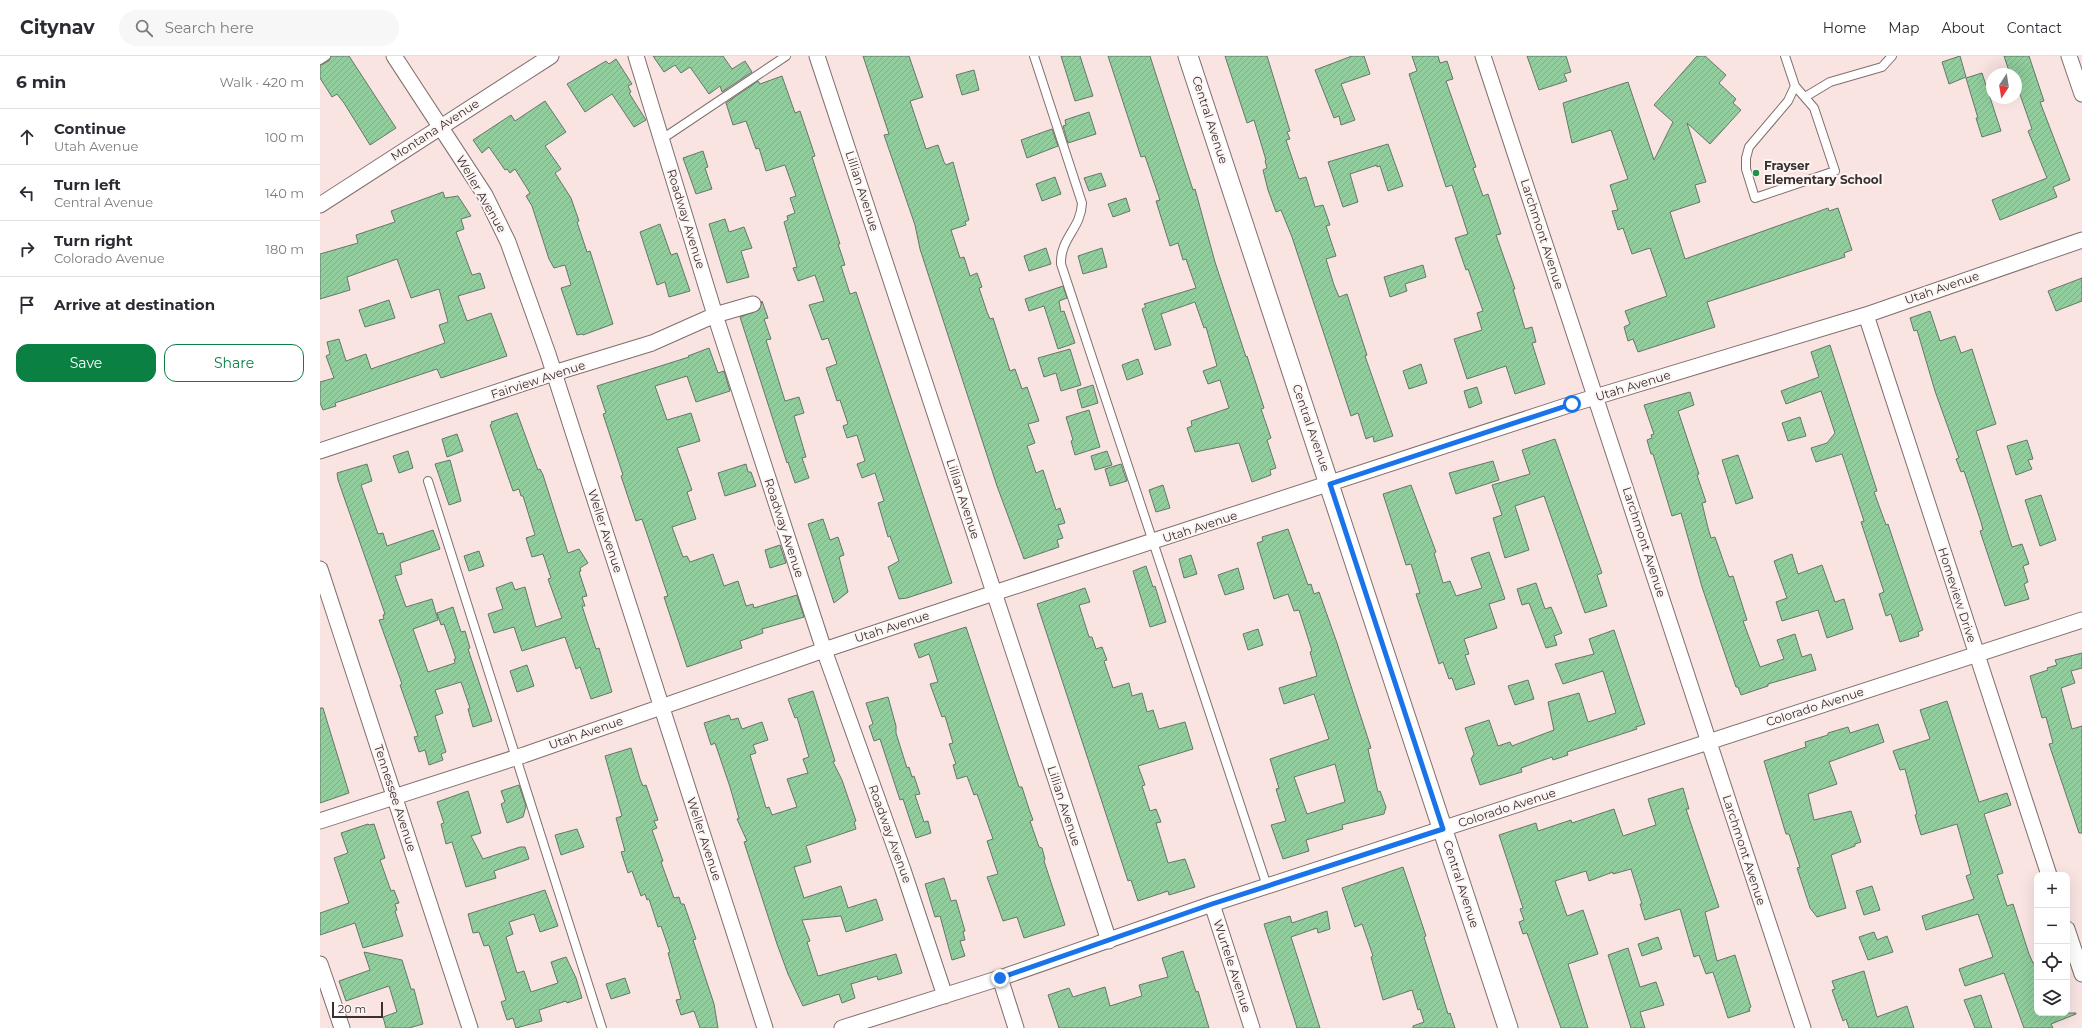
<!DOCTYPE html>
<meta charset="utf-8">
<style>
:root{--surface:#fff;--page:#f7f7f7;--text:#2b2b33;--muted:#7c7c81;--line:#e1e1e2;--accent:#0b8043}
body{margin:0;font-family:Montserrat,sans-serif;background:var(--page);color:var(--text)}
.controls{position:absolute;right:12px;bottom:12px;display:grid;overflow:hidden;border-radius:8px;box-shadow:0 4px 16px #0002}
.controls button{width:36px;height:36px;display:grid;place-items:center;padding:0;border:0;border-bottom:1px solid var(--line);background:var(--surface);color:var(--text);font:20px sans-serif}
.compass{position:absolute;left:1666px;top:12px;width:36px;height:36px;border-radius:50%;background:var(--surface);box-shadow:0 4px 16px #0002;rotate:192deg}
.scale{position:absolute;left:12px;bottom:10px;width:51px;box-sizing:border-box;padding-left:4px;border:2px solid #393130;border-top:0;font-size:11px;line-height:14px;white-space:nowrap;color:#393130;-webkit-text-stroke:3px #fdf4f3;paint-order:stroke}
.stop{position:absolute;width:12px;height:12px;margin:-9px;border:3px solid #1a73e8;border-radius:50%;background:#fff}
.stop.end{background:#1a73e8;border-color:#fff;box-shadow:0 1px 4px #0008}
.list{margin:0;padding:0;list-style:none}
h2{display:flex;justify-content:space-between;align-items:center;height:52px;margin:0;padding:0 16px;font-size:17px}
h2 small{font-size:13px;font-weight:400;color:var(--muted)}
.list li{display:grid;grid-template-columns:26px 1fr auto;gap:12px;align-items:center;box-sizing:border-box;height:56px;padding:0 16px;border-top:1px solid var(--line)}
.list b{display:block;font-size:15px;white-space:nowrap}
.list p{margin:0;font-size:13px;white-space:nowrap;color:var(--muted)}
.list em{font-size:13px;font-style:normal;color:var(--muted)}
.actions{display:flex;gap:8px;padding:12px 16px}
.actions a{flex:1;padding:9px 0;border:1px solid var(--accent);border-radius:12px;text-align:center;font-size:14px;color:var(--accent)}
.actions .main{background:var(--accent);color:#fff}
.icon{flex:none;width:22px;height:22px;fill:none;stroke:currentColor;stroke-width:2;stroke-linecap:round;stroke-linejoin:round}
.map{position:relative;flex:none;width:1762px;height:972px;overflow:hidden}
header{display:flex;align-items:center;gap:24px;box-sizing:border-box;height:56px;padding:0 20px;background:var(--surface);border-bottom:1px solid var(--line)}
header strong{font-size:19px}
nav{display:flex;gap:22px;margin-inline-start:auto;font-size:14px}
.search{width:280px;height:36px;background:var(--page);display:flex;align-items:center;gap:10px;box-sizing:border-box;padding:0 14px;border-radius:22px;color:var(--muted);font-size:15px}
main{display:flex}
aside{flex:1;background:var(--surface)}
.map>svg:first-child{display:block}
</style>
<header>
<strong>Citynav</strong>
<div class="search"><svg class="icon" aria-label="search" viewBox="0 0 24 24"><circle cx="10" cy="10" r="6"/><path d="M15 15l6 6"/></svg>Search here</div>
<nav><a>Home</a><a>Map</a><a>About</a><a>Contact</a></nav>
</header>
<main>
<aside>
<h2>6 min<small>Walk · 420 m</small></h2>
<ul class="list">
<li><svg class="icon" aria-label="ahead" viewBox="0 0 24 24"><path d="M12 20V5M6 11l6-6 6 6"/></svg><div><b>Continue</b><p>Utah Avenue</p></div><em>100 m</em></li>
<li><svg class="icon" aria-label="left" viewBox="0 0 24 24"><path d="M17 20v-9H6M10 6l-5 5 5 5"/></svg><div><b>Turn left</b><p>Central Avenue</p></div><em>140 m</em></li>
<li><svg class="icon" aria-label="right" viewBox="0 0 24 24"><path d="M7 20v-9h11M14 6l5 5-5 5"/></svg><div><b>Turn right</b><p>Colorado Avenue</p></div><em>180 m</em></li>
<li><svg class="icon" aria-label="arrive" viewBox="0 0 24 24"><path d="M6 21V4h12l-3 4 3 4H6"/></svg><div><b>Arrive at destination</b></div></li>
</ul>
<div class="actions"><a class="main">Save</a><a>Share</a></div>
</aside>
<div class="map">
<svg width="1762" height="972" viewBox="0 0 1762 972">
<defs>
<pattern id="building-hatch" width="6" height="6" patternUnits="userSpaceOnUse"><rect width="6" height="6" fill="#91cd9d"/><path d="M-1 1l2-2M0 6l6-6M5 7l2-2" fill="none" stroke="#7eb088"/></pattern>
</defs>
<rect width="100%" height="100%" fill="#f9e4e2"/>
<!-- building -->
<path fill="url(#building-hatch)" stroke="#68766a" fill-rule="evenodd" d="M11 0H29L76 72 50 89 24 47 17 38 12 41 0 22V9L9 5Z
M333 0H403L412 13 425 5 432 16 402 36 400 30 389 38 370 11 361 17 355 9 344 16Z
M543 0H589L603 41 590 45 606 93 618 89 624 106 626 109 633 106 649 164 645 166 646 169 631 174 640 202 644 201 650 220 657 217 662 231 659 232 667 256 670 263 673 262 690 315 695 313 702 333 707 331 719 365 708 368 715 387 707 390 716 417 723 414 736 454 740 452 745 467 738 469 743 482 737 484 739 491 704 503 677 430 600 193 595 169 564 79 569 78Z
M741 0H760L773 40 755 45Z
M788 0H830L873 134 875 133 895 206 926 301 927 300 944 352 941 353 951 382 947 384 956 412 950 414 951 419 932 426 919 387 875 396 867 372 872 370 871 365 909 352 900 324 888 328 883 315 897 310 886 271 884 272 875 246 841 258 851 289 835 294 822 253 826 251 824 248 876 232 866 203 863 204 858 187 850 190 836 145 840 144 825 100 821 101Z
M905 0H947L970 75 967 76 970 83 966 84 979 123 986 121 995 151 1003 149 1010 169 1006 170 1016 200 1006 203 1014 229 1019 241 1027 238 1047 299 1045 300 1073 380 1054 386 1053 380 1046 383 1038 357 1031 360 972 181 961 154 956 156 948 134 943 114 947 112 945 105 946 104 934 64 927 67Z
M1032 0H1044L1050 18 1021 28 1035 64 1021 69 1019 60 1014 62 995 14Z
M1092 0H1118L1120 7 1127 5 1133 23 1126 25 1156 111 1153 112 1163 140 1168 138 1181 178 1176 179 1195 233H1193L1205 273 1212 271 1216 286 1212 287 1225 328 1195 338 1186 310 1147 323 1134 283 1162 274 1157 257 1163 255 1148 213 1146 214 1135 182 1148 178 1132 129 1126 131 1089 18 1097 15Z
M1207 0H1246L1251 16 1244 18 1247 25 1219 34Z
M1377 0H1385L1406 19 1399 27 1416 43 1413 47 1421 54 1390 88 1367 67 1386 126 1375 129 1380 146 1350 156 1365 203 1508 152 1509 155 1518 152 1532 194 1524 197 1525 201 1387 246 1395 271 1318 296 1313 283 1308 285 1304 271 1310 268 1305 255 1347 240 1330 192 1312 198 1303 172 1298 174 1292 155 1298 154 1290 129 1308 123 1291 74 1252 87 1243 47 1308 26 1334 104 1353 66 1334 49Z
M1640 0 1646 21 1629 28 1622 6Z
M1684 0H1709L1724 45 1720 46 1750 124 1733 131 1737 141 1680 164 1672 144 1727 122 1708 75 1712 73 1696 27V18H1690Z
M296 3 312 28 308 30 311 36 309 37 326 64 314 71 292 38 265 56 247 28 286 5 289 8Z
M654 14 659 34 642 39 636 19Z
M1662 17 1681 75 1662 81 1656 62H1658L1646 22Z
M462 20 475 57 480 55 495 100 492 101 520 188H518L525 209 521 210 530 238 536 236 632 527 587 542 579 543 568 511 579 505 570 480 568 481 558 447 564 445 555 417 542 422 537 408 545 405 537 379 527 382 523 370 528 368 520 344 517 345 506 312 517 308 508 282 502 284 489 249 504 245 495 219 478 225 473 212 477 211 464 166 468 164 467 160 475 157 470 142 476 140 465 109 446 115 439 92 436 93 426 65 413 69 406 47 438 25 440 28Z
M225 45 246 76 225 90 241 113 235 117 251 142 259 165 257 166 267 196 270 195 293 268 263 279 262 278 257 279 241 232 251 229 245 209 234 212 229 203 212 150 206 140 210 137 195 113 190 117 187 113 185 114 169 91 162 97 153 84 191 59 195 65Z
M769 56 776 78 748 87 743 70 746 69 745 64Z
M732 73 738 90 707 102 701 84Z
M1068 88 1083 130 1068 135 1060 110 1057 111V109L1030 118 1038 146 1023 151 1008 106Z
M383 95 388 111 385 112 392 133 376 138 363 102Z
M781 117 786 130 769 135 764 122Z
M735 121 741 138 722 145 716 128Z
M123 136 125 142 138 140 151 160 141 163 144 173 136 176 152 219 160 217 165 232 138 240 147 265 171 257 187 300 121 322 117 313 15 347 16 350 3 354 0 347V326L14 322 6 300 10 298 7 286 19 283 26 305 46 298 51 313 125 287 119 269 128 266 119 233 91 242 77 203 27 221 30 234 0 243V198L38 187 36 179 75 166 71 155Z
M806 142 810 155 793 161 788 148Z
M405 163 409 176 424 171 432 192 421 195 429 221 407 227 389 168Z
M340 168 351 199 357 197 370 235 349 241 345 226 337 229 320 176Z
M726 192 731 208 709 215 704 200Z
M782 192 787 211 763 218 758 200Z
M1103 209 1106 221 1085 228 1087 235 1070 241 1064 221Z
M1762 222V245L1736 255 1728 235Z
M743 230 747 242 739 245 741 256 744 255 755 287 738 293 724 250 709 255 705 243Z
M69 244 75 262 45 271 39 254Z
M442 245 448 262 444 263 451 283 446 284 465 345 479 341 484 357 474 360 486 401 482 402 489 422 475 427 468 406 467 407 420 261 439 254Z
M1610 255 1620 285 1635 280 1641 297 1652 293 1676 368 1656 375 1692 491 1702 488 1709 508 1703 510 1708 526 1704 528 1709 543 1685 550 1660 475 1663 474 1661 466 1644 415 1641 416 1636 403 1639 402 1615 335 1597 274 1594 275 1590 262Z
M1510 289 1557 435 1554 436 1566 469 1568 468 1603 574 1598 576 1599 580 1580 586 1571 558 1566 560 1559 538 1564 536 1541 466 1544 465 1522 398 1496 406 1491 392 1507 387 1515 377 1501 335 1466 348 1461 335 1499 321 1491 296Z
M389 292 398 317 404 315 410 335 376 346 367 320 335 330 347 364 371 357 380 385 357 392 372 434 367 436 376 463 352 471 363 501 367 500 370 506 393 498 404 530 418 525 426 550 433 548 434 552 477 539 484 561 442 573 443 577 420 585 422 592 367 611 344 541 348 540 322 463 316 465 301 420 303 419 283 358 286 357 277 330 369 301 368 300Z
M750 293 761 329 741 335 736 317 724 321 718 302Z
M818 303 823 318 807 324 802 309Z
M1101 308 1107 327 1089 333 1083 315Z
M773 329 778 347 762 352 757 334Z
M1157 331 1162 347 1149 352 1144 335Z
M1370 336 1374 349 1358 355 1379 418 1377 419 1386 446 1382 447 1388 472 1391 482 1395 481 1409 521 1413 520 1427 564 1423 565 1440 611 1464 603 1457 584 1475 578 1482 601 1491 598 1496 614 1448 628V630L1421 639 1418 631H1416L1382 531 1361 457 1352 460 1333 398H1331L1327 384 1332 382 1331 379 1334 378 1324 349Z
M769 354 780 391 755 399 751 385 753 384 746 361Z
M197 357 218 414 220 413 223 419 248 497 259 493 268 507 260 512 261 515 259 516 267 540 262 541 265 550H262L276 593 279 592 292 636 271 643 260 611 256 613 245 581 202 595 194 571 174 577 168 558 183 553 176 532 192 526 195 534 205 531 216 571 242 562 228 523 231 522 223 498 212 501 206 482 215 479 203 440H201L199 433 193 435 170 369 172 368 171 366Z
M1480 361 1486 380 1468 385 1462 367Z
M137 378 143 395 127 401 122 383Z
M1235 383 1282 517 1277 519 1287 550 1265 557 1224 440 1195 450 1209 494 1185 502 1173 462 1182 459 1172 429 1210 418 1202 394Z
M1707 384 1713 403 1708 404 1712 413 1696 419 1687 390Z
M88 395 93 412 79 417 73 400Z
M787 395 792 409 775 414 771 400Z
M1418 399 1433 442 1416 448 1402 404Z
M130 404 141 445 129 449 115 408Z
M1173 405 1179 424 1136 438 1129 417Z
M47 408 52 425 41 429 58 478 63 477 67 490 113 474 120 493 80 507 82 518 75 520 86 551 112 543 118 564 93 573 108 616 135 607 134 603H136L124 568 121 569 117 557 133 551 141 576 145 575 150 592 148 593 172 665 153 671 148 653 150 652 141 626 115 634 123 657 115 660 126 696 121 698 123 704 109 709 105 694 99 696 94 681 98 680 80 629 82 628 59 564 64 563 63 559 65 558 18 424 17 417Z
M426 408 428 416H431L436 430 405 440 398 417Z
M801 408 807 425 790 430 785 413Z
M843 429 850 452 836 456 829 434Z
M1091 429 1116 496 1114 497 1123 527 1130 525 1136 540 1162 532 1151 502 1169 496 1185 543 1169 548 1177 572 1144 583 1149 598 1145 599 1155 628 1136 634 1132 622 1129 623 1123 606 1119 608 1096 538 1100 537 1091 508 1086 509 1063 438Z
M1721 439 1736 484 1720 490 1705 444Z
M503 463 510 484 518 481 524 499 519 501 528 536 514 547 488 468Z
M968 473 988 529 991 528 994 538 999 536 1017 587 1051 692 1048 693 1058 736 1060 735 1066 751 1064 758 1022 769 1023 773 986 784 989 795 963 803 951 769 966 765 956 733 959 732 950 703 1009 683 994 638 964 648 959 632 997 620 990 596 992 595 979 554 974 555 968 538 954 543 937 487 943 485 942 481ZM1015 708 1025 746 987 758 974 721Z
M460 489 466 507 450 512 445 494Z
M159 495 164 510 149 515 144 500Z
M1472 498 1478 518 1502 509 1515 546 1524 543 1533 573 1507 582 1498 554 1462 565 1456 546 1467 542 1454 505Z
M871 499 877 518 864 522 859 503Z
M826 510 833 531 835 530 846 566 830 571 813 515Z
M918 512 924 533 905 539 898 519Z
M1216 527 1225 553 1231 551 1242 577 1234 580 1237 589 1226 592 1209 547 1202 549 1197 533Z
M765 532 770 546 759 549 769 581H772L776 593 782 591 787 604 784 605 793 632 809 627 812 640 822 637 827 656 833 654 839 673 865 666 873 693 818 710 825 729 822 730 830 755 836 753 841 766 836 767 848 807 865 803 875 831 849 839 848 835 818 845 811 824 808 825 717 548Z
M646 571 699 731H702L709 753 713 764 710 765 719 791 722 792 725 803 724 805 745 869 704 882 697 861 683 865 667 821 678 818 667 785 673 783 657 738 654 739 647 720 637 723 633 709 636 708 629 688 633 687 625 660 622 661 610 628 618 626 609 598 599 602 594 588Z
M938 573 943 589 928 594 923 578Z
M1294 574 1325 668 1316 671 1317 673 1247 696 1248 699 1233 704 1232 701 1201 712 1202 716 1160 729 1151 703 1154 698 1145 672 1169 664 1178 690 1190 686 1192 690 1234 674 1228 646 1259 637 1268 666 1296 657 1283 615 1243 628 1235 608 1274 598 1269 583Z
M1762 597V612L1751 615 1755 627 1741 632 1752 673 1762 670V777H1759L1729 688 1733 687 1726 661 1722 662 1710 620 1728 614 1727 612 1737 609 1735 604Z
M207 609 214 630 197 636 190 615Z
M1208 624 1214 643 1195 649 1188 630Z
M493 635 515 705 513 706 522 724 536 765 534 766 536 773 486 790 491 806 474 811 484 842 521 830 528 852 556 843 563 864 526 876 521 860 482 864 490 885 487 886 498 920 576 898 582 917 558 924 557 920 531 928 535 942 522 947 519 938 483 950 468 918 457 888 424 786 427 785 417 763 419 762 410 731 395 687 391 689 384 667 409 659 411 664 418 662 422 673 442 666 448 684 433 689 436 697 430 699 446 752 449 751 452 759 477 751 467 723 488 717 483 703 489 701 477 661 475 662 468 643Z
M568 641 576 670V677L587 712 589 711 592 721 594 720 600 738 595 739 604 766 608 765 611 777 596 782 583 743 580 744 560 683 554 685 549 670 553 668 546 647Z
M1627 645 1659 746 1687 737 1691 749 1664 758 1683 817 1677 819 1687 850 1693 848 1709 898 1713 907 1717 905V957H1756V958L1731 968 1733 972H1704L1684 917 1645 930 1639 913 1673 901 1658 858 1606 874 1602 860 1654 843 1646 820 1651 818 1637 768 1601 779 1595 759 1597 758 1585 713 1580 714 1573 695 1610 683 1600 654Z
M0 652H3L29 737 0 747Z
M1558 668 1564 686 1509 706 1517 728 1488 738 1494 764 1531 755 1541 786 1535 788V790L1511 799 1526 852 1497 861 1490 852 1477 812 1480 811 1469 778H1466L1444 705 1486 691 1485 686 1508 679V677L1528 671 1530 677Z
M311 692 320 723 323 730 326 729 338 764 334 765 337 772 332 774 343 805 341 806 354 842 359 841 361 848H364L376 883 373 884 394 948 398 972H380L374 955 361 959 356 944 361 943 348 897 350 896 341 870 338 871 329 843 327 844 325 838 321 840 312 815 308 817 301 796 305 795 296 762 302 760 285 700Z
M199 729 206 750 203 761 187 767 181 748 185 746 181 735Z
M1363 732 1369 753H1366L1399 851 1385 856 1397 905 1415 899 1431 951 1429 952 1430 955 1408 962 1393 916 1386 918 1379 899 1374 901 1360 853 1325 864 1320 848H1322L1311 813 1293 818V816L1269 825 1266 815 1235 825 1247 860 1263 854 1278 898 1248 908 1268 972H1241L1207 877 1203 878 1199 866 1204 864 1200 853 1203 852 1179 779 1216 767 1218 775 1251 764 1252 767 1294 753 1303 780 1336 769 1328 743Z
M148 735 161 777 151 780 163 803 200 791H205L209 803 174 815 176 822 146 831 132 786 126 788 121 768 124 767 117 746Z
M48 768 49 769 54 768 65 802 60 804 71 835 74 834 79 847 75 848 77 854 75 855 83 880 43 892 35 867 0 879V857L29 847 14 802 28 797 21 777Z
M257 773 264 791 241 799 235 779Z
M1083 811 1106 880 1104 881 1128 958 1130 957 1135 972H1093V970L1104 966 1100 953 1098 954 1092 934 1063 944 1051 901 1053 900 1042 868 1035 871 1022 832Z
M624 822 631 845 636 844 645 875 643 876 645 884 640 885 645 900 632 904 620 860 615 861 605 828Z
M1552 830 1560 854 1544 859 1536 835Z
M225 834 238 870 220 876 214 858 189 866 193 878 186 881 197 917 204 915 211 936 238 927 231 906 246 901 256 922 262 942 247 947 246 945 219 954 222 965 196 972 193 962 187 964 181 946 186 944 169 889 164 890 159 876 153 877 148 858Z
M1007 855 1010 873 998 877 997 872 971 881 1000 972H977L944 868 970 860 972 867Z
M1554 876 1557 884 1567 880 1573 896 1548 904 1539 881Z
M1338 881 1342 893 1322 900 1318 888Z
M1308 892 1320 931 1336 926 1344 949 1320 956 1325 972H1311L1288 899Z
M863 895 876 936 878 935 889 972H739L728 939 749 932 753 941 785 931 790 950 822 940 819 929 848 921 842 902Z
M44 896 82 904 91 933H94L103 968 89 972H66L63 961 77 956 69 930 26 945 19 925 50 914Z
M1544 915 1557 961 1587 950 1594 972H1529L1526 963 1523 965 1512 934 1515 933 1512 925Z
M305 922 310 937 291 943 286 928Z
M1661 939 1672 972H1655L1644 944Z"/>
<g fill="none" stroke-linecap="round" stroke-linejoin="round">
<!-- service casing -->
<g stroke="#816e6d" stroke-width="10">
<path id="service" d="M714 0 762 147C761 173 740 182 741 208L947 830
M1465 0 1475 30 1494 52 1515 115 1435 142 1426 113V102L1429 91 1468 45 1475 30
M0 4 6 0
M1485 41 1510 26 1562 11 1572 0
M342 83 466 0
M108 425 282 972"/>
</g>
<!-- minor casing -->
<g stroke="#816e6d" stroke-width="17">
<path id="minor" d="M74 0 165 139 188 186 228 298 445 972
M316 0 395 259 504 594 583 814 625 940
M497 0 789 885
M1163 0 1483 972
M1749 0 1762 38
M0 149 231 0
M1546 259 1729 819
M0 395 234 317 332 287 395 259 433 248
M0 513 150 972
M0 765 204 699 504 594 674 537 1252 348 1546 259 1762 184
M892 848 932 972
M1747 873 1762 918
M0 908 22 972
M680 922 696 972
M522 972 680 922 892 848 1762 564"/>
</g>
<!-- tertiary casing -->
<g stroke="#816e6d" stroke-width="21">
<path id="tertiary" d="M868 0 1188 972"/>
</g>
<!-- service -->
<use href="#service" stroke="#fff" stroke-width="8"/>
<!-- minor -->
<use href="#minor" stroke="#fff" stroke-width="15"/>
<!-- tertiary -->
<use href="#tertiary" stroke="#fff" stroke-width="19"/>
</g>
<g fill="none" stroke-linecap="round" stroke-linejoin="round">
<!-- route -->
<path stroke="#1a73e8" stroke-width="5" d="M680 922 892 848 1123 773 1010 428 1252 348"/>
</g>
<!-- markers -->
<circle fill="#24914a" stroke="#fdf4f3" stroke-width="1.5" cx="1436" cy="117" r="4"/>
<g text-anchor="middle" stroke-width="4" stroke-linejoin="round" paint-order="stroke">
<!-- street labels -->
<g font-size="12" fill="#393130" stroke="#fdf4f3">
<text transform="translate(890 64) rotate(72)" y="4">Central Avenue</text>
<text transform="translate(115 74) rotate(-33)" y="4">Montana Avenue</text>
<text transform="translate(542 135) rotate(72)" y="4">Lillian Avenue</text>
<text transform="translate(161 138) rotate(60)" y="4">Weller Avenue</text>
<text transform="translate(366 163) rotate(73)" y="4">Roadway Avenue</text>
<text transform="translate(1222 178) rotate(72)" y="4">Larchmont Avenue</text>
<text transform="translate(1622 232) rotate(-19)" y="4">Utah Avenue</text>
<text transform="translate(218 324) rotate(-18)" y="4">Fairview Avenue</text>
<text transform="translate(1313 330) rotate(-17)" y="4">Utah Avenue</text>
<text transform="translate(991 372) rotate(71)" y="4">Central Avenue</text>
<text transform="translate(643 443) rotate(72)" y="4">Lillian Avenue</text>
<text transform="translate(880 471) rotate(-18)" y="4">Utah Avenue</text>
<text transform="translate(464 472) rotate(72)" y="4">Roadway Avenue</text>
<text transform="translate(285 475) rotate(72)" y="4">Weller Avenue</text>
<text transform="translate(1324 486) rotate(72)" y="4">Larchmont Avenue</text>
<text transform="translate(1637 539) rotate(72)" y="4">Homeview Drive</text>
<text transform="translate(572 571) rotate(-18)" y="4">Utah Avenue</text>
<text transform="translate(1495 651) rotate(-18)" y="4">Colorado Avenue</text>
<text transform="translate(266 677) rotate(-19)" y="4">Utah Avenue</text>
<text transform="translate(75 742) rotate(72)" y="4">Tennessee Avenue</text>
<text transform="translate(744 750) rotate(72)" y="4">Lillian Avenue</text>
<text transform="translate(1187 752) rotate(-18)" y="4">Colorado Avenue</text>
<text transform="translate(570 778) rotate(70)" y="4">Roadway Avenue</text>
<text transform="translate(384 783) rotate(72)" y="4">Weller Avenue</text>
<text transform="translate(1424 794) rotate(72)" y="4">Larchmont Avenue</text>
<text transform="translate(1141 828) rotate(72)" y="4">Central Avenue</text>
<text transform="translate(912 910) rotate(72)" y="4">Wurtele Avenue</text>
</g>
<!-- poi labels -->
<g font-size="12" font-weight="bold" fill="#393130" stroke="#fdf4f3" text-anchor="start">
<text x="1444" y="114">Frayser<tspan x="1444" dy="14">Elementary School</tspan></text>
</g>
</g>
</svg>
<div class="controls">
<button>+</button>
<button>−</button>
<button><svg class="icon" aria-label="locate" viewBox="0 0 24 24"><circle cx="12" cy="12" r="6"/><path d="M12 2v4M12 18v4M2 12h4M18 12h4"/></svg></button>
<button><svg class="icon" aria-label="layers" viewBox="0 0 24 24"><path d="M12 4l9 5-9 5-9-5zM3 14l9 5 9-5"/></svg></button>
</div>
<svg class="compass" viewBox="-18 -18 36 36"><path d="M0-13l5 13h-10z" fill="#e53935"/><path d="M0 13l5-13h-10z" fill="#7c7c81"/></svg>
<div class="scale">20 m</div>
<div class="stop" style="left:1252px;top:348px"></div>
<div class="stop end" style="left:680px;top:922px"></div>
</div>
</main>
